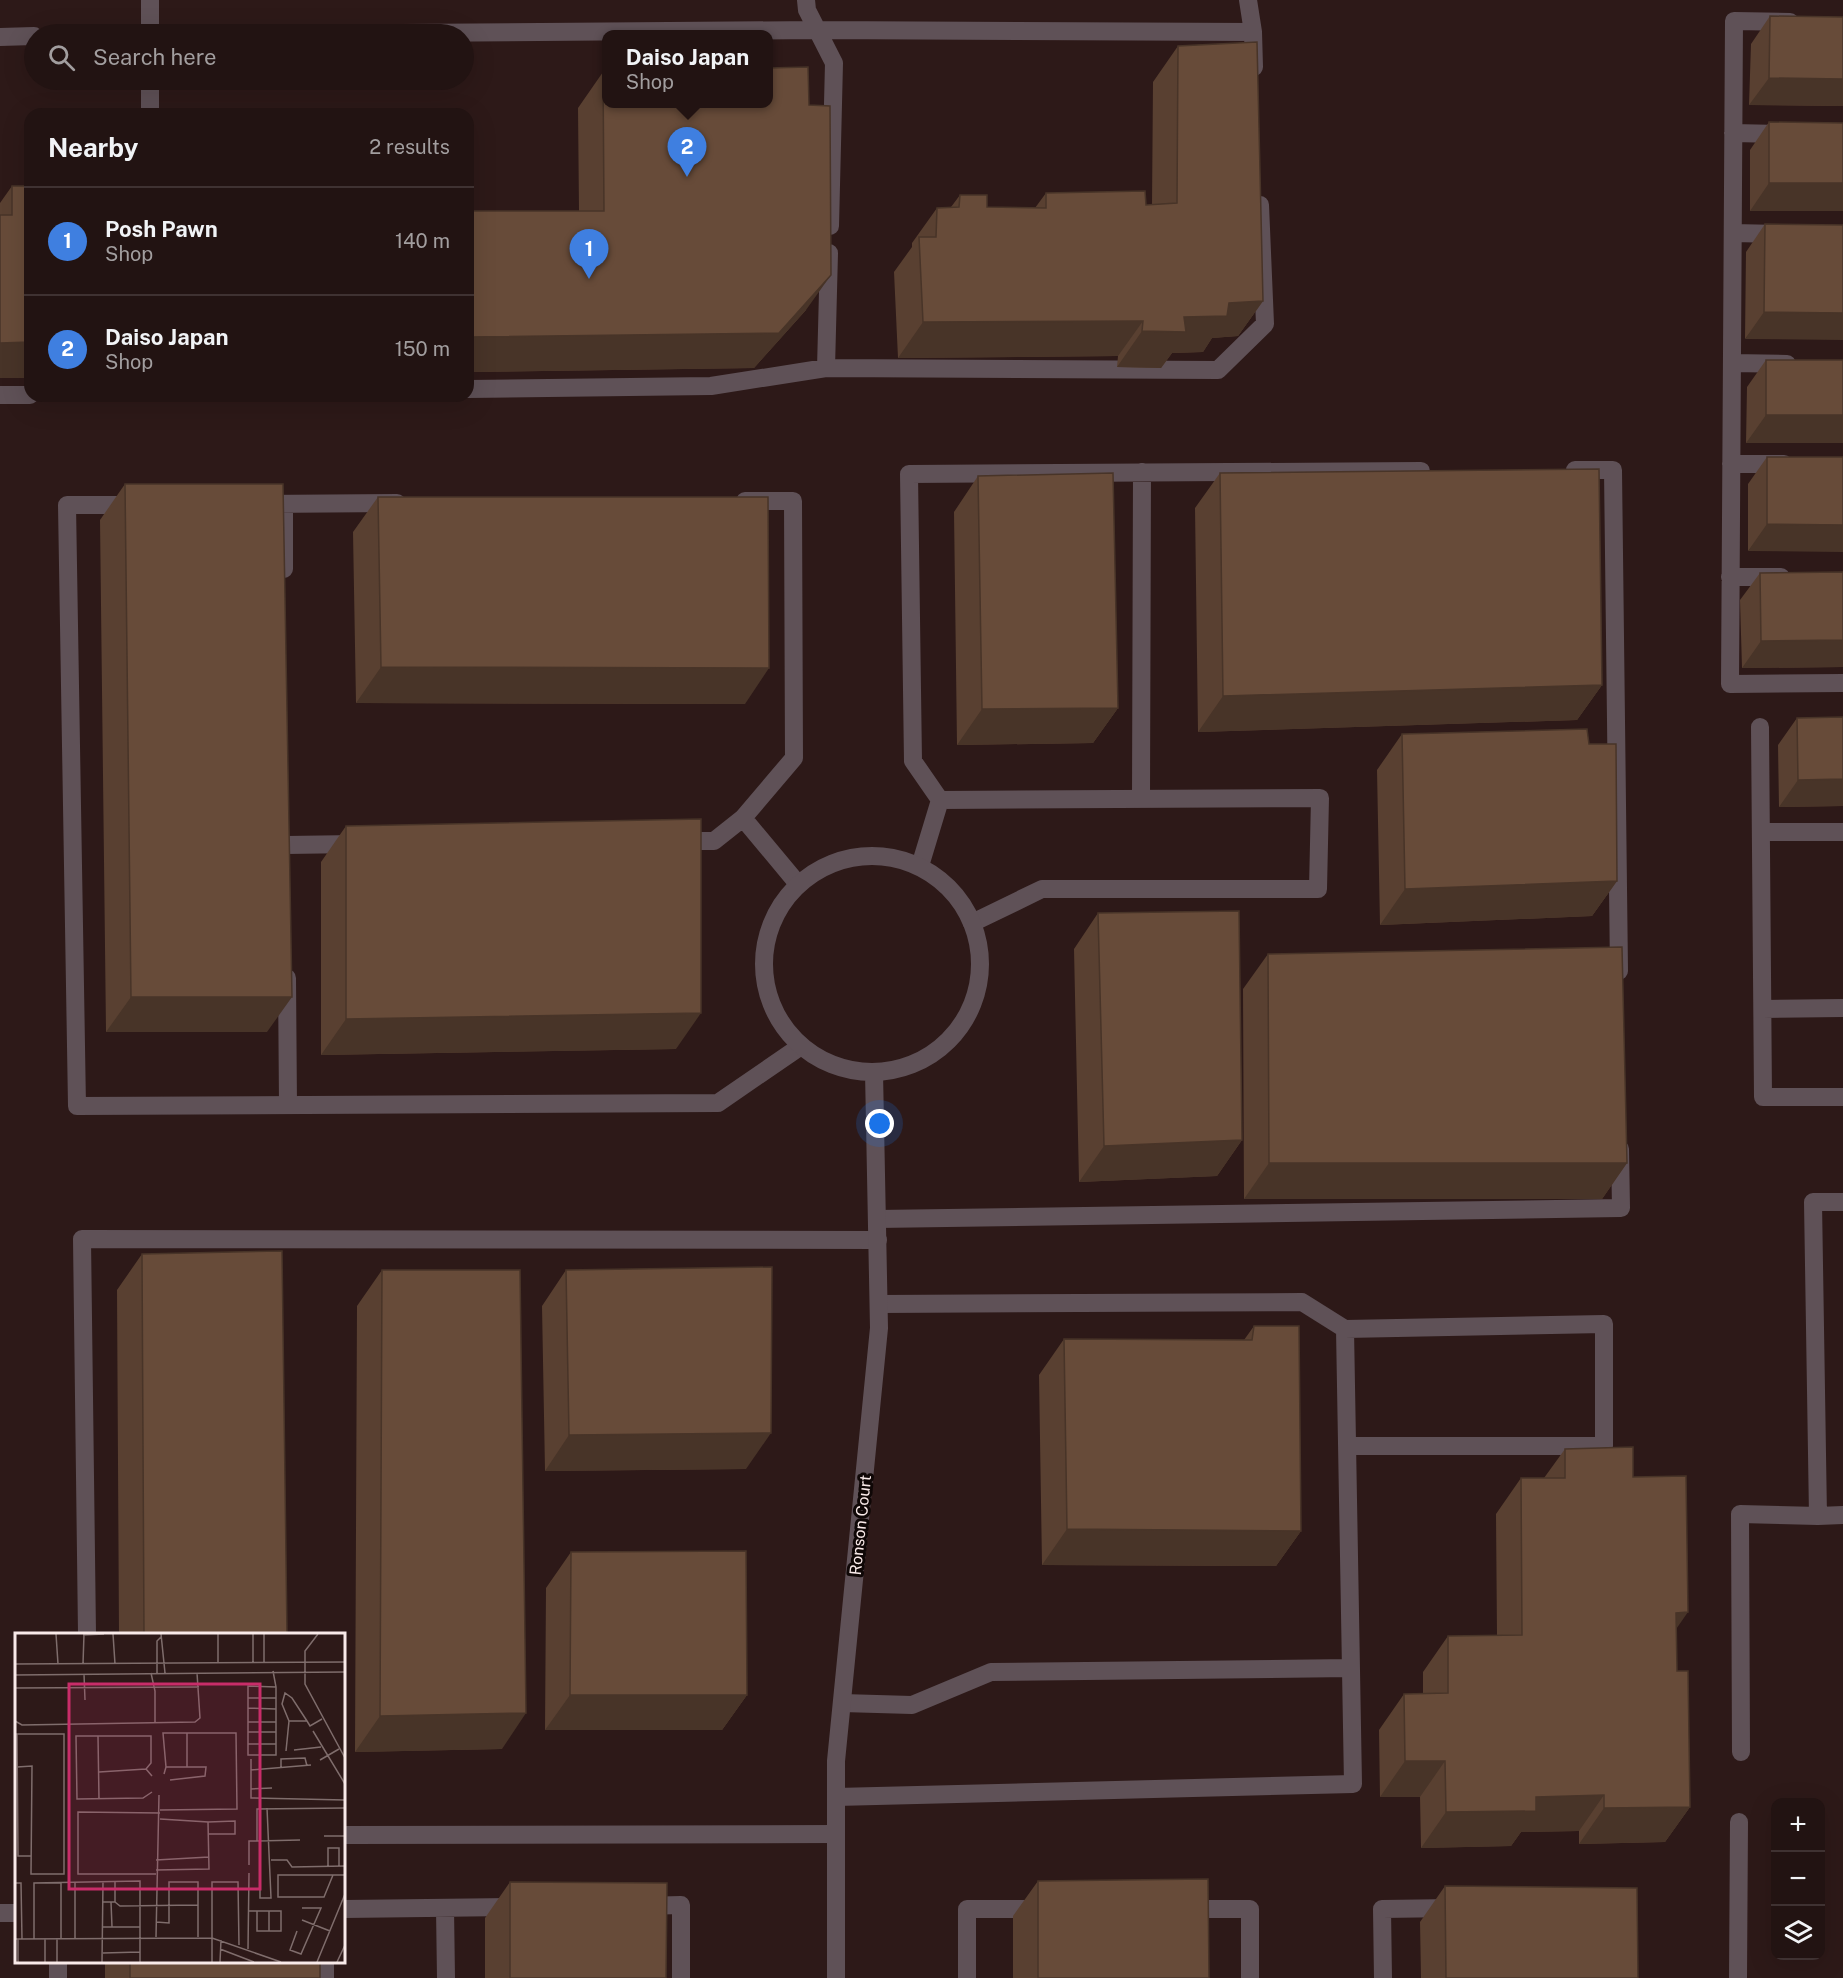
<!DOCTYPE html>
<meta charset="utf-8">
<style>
:root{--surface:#221312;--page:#2a1c1b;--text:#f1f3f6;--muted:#a29e9f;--line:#3f3232;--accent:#58cec0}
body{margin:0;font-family:"Public Sans",sans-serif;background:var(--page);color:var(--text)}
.controls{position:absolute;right:18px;bottom:18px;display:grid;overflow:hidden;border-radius:12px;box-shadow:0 6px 24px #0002}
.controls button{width:54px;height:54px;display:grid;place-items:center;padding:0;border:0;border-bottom:2px solid var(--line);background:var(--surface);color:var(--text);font:30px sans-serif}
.you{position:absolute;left:880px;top:1124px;width:21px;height:21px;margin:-15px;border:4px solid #fff;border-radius:50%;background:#1a73e8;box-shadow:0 0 0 9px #1a73e833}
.badge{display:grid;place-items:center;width:39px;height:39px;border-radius:50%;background:var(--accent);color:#fff;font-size:20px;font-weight:700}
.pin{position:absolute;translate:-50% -50px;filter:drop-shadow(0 2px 3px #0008)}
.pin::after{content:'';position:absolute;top:32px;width:21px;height:18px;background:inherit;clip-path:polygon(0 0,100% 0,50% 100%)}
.popup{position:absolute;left:602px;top:30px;width:171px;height:78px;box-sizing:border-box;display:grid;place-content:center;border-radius:12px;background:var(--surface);filter:drop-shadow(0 2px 4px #0005);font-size:20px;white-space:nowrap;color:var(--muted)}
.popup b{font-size:22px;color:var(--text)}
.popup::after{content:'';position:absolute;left:50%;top:100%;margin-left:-12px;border:12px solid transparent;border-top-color:var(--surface)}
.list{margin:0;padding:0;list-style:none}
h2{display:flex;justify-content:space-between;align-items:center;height:78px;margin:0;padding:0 24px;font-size:26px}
h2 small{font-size:20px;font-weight:400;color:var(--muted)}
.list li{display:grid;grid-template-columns:39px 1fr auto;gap:18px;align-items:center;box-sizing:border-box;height:108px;padding:0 24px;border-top:2px solid var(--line)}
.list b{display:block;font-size:22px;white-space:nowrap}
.list p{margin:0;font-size:20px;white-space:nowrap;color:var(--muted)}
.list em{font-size:20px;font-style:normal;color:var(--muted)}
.icon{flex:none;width:33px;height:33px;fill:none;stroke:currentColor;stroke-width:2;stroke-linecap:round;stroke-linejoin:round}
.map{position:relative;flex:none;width:1843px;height:1978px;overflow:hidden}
.search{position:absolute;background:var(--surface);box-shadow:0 6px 24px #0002;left:24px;top:24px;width:450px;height:66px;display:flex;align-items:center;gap:15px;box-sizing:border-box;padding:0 21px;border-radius:33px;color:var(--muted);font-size:22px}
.panel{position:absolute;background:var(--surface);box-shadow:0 6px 24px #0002;left:24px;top:108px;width:450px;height:294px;border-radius:18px}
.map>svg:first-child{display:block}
</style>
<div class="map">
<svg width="1843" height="1978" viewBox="0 0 1843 1978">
<rect width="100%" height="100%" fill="#2d1918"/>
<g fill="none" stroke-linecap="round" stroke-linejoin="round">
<!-- service -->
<path stroke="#5f5157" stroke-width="18" d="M150 0V34
M806 0 807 10 834 63 830 226
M1248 0 1253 32 1254 67
M1790 22 1734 21 1730 684 1843 683
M243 34 817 30 1253 32
M0 37 34 36
M150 80V114
M1733 133 1784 134
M1733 233 1781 234
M1732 363 1787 364
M826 368 829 253
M468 389 711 386 826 368 1218 370 1265 324 1260 205
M0 395H30
M1731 464H1784
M1575 470H1613L1619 971
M745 501H793L794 758 743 818 798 884
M259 504 397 503
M284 504V569
M136 505H67L77 1106 718 1103 801 1046
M1730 577H1781
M1760 727 1763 1097H1843
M1141 798 1142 472
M940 800 913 761 909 474 1421 471
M1761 832H1843
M678 841H714L743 818
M286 845 356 844
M920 866 940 800 1320 798 1318 889H1042L972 923
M287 978 288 1105
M1763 1009 1843 1008
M1843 1202H1813L1818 1516 1843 1515
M877 1219 1621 1208 1620 1149
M1345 1329 1604 1324V1446H1347
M87 1634 82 1239 878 1240
M842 1703 912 1705 991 1672 1351 1668
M1741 1752 1740 1514 1818 1516
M836 1797 1353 1784 1345 1329 1302 1302 879 1304
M344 1835 836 1834
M642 1906 681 1905V1978
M445 1908 446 1978
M344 1909 515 1907
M1185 1909H1250V1978
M0 1913H16
M58 1962V1978
M325 1962V1978
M967 1978V1909H1041
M1383 1978 1382 1909 1454 1908
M1738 1978 1739 1822"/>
<!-- minor -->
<path stroke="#5f5157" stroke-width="18" d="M764 964a108 108 0 1 1 216 0a108 108 0 1 1-216 0Z
M836 1978V1761L879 1328 874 1072"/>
</g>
<!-- wall -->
<path fill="#594031" d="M1770 16 1843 17V106L1749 105 1751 44Z
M1178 46 1263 301 1238 336 1212 338 1203 352 1172 353 1161 368 1117 367 1118 356 898 358 894 272 912 247V243L937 208 951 207 960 195 987 207 1035 208 1046 193 1146 205H1152L1153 82Z
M603 72 806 310 754 368 468 372V211H579L578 108Z
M1769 122 1843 123V211H1750V150Z
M12 186H30V378H0V203Z
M1765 224 1843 225 1745 339 1746 252Z
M1766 360H1843V443H1746L1747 387Z
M1767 457H1843L1748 551V484Z
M1220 473 1602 685 1577 720 1198 732 1195 508Z
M978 476 1118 708 1093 743 957 745 954 512Z
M125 484 267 1032H106L100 520Z
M378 497 745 704 356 703 353 532Z
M1843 572V667L1742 668 1740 600 1760 573Z
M1843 717V806L1779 807 1778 745 1797 718Z
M1402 734 1589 744 1617 881 1592 916 1380 925 1377 770Z
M346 826 676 1049 321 1055V862Z
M1098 913 1242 1140 1217 1176 1079 1182 1074 949Z
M1268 954 1627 1163 1602 1199H1244L1243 989Z
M142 1254 287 1635H119L117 1290Z
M382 1270 502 1749 355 1752 357 1306Z
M566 1270 746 1469 545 1471 542 1306Z
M1254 1326 1301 1531 1276 1566 1042 1565 1039 1375 1064 1339 1244 1340Z
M1565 1449 1633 1477 1677 1628V1671L1690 1807 1665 1842 1579 1844V1831L1521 1832 1511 1846 1421 1848 1420 1797H1380L1379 1730 1404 1694H1423V1672L1448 1636H1497L1496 1514 1521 1478H1544Z
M571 1552 747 1695 722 1730H545L546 1588Z
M1038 1881 1209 1978H1013V1916Z
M510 1882 666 1978H485V1918Z
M1445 1886 1638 1978H1421L1420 1922Z
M105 1962H320V1978H105Z"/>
<!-- shaded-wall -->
<path fill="#483428" d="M1769 78 1843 79V106L1749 105Z
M1769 183H1843V211H1750Z
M831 275 806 310 754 368 468 372V337Z
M1263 301 1238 336 1212 338 1203 352 1172 353 1161 368 1117 367 1142 331 1229 303Z
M1764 312 1843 313V340L1745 339Z
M1143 321 1118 356 898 358 923 322Z
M30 342V378H0V343Z
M1766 415H1843V443H1746Z
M1767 524 1843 525V552L1748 551Z
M1843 640V667L1742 668 1761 641Z
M381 667 769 668 745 704 356 703Z
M1602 685 1577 720 1198 732 1223 696Z
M1118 708 1093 743 957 745 982 709Z
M1843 779V806L1779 807 1798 780Z
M1617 881 1592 916 1380 925 1405 889Z
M131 997H292L267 1032H106Z
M701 1013 676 1049 321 1055 346 1019Z
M1242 1140 1217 1176 1079 1182 1104 1146Z
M1269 1163H1627L1602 1199H1244Z
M771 1433 746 1469 545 1471 569 1435Z
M1067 1529 1301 1531 1276 1566 1042 1565Z
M1688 1612 1663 1648 1676 1613Z
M570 1695H747L722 1730H545Z
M526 1713 502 1749 355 1752 380 1716Z
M1405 1761H1445L1420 1797H1380Z
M1604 1795 1579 1831 1521 1832 1511 1846 1421 1848 1446 1812 1536 1797Z
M1690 1807 1665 1842 1579 1844 1604 1808Z"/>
<!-- building -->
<path fill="#674b39" stroke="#483428" stroke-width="1.5" d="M1770 16 1843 17V79L1769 78Z
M1257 42 1263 301 1229 303 1227 316 1184 317 1186 332 1142 331 1143 321 923 322 919 237H936L937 208 959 207 960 195H987V207L1046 208V193L1145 191 1146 205 1177 203 1178 46Z
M808 67 809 105 830 106 831 275 779 333 468 337V211H604L603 72H606V104H768V68Z
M1769 122 1843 123V183H1769Z
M12 186H30V342L0 343V215H12Z
M1765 224 1843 225V313L1764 312Z
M1766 360H1843V415H1766Z
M1767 457H1843V525L1767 524Z
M1599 469 1602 685 1223 696 1220 473Z
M1113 473 1118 708 982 709 978 476Z
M125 484H283L292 997H131Z
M378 497H768L769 668 381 667Z
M1843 572V640L1761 641 1760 573Z
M1843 717V779L1798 780 1797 718Z
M1587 729 1589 744H1616L1617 881 1405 889 1402 734Z
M701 819V1013L346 1019V826Z
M1239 911 1242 1140 1104 1146 1098 913Z
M1622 947 1627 1163H1269L1268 954Z
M282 1251 287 1635H144L142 1254Z
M772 1267 771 1433 569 1435 566 1270Z
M382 1270H520L526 1713 380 1716Z
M1254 1326H1299L1301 1531 1067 1529 1064 1339 1252 1340Z
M1633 1447V1477L1686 1476 1688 1612 1676 1613 1677 1671H1688L1690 1807 1604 1808V1795L1536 1797V1811L1446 1812 1445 1761H1405L1404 1694 1448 1693V1636L1522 1635 1521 1478H1565V1449Z
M746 1551 747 1695H570L571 1552Z
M1208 1879 1209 1978H1038V1881Z
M510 1882 667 1883 666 1978H510Z
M1445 1886 1637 1888 1638 1978H1446Z
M130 1962H320V1978H130Z"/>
<g text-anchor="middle" stroke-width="6" stroke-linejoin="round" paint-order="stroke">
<!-- street labels -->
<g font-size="16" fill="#f9eae9" stroke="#0f0706">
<text transform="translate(860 1525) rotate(-84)" y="6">Ronson Court</text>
</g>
</g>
<!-- overview -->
<g transform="translate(15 1633)">
<rect width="330" height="330" fill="#2d1918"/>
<path fill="none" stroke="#7f6d6c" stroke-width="1.5" d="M41 1 43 31M98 1 100 31M146 1 150 40M203 1V30M238 1V29M249 1V29M303 1 290 18V51L330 125M68 2 89 1M0 31 330 29M68 31 69 1M258 38 261 54V122H233V53L261 54M136 40 140 58V89M142 40V8L146 4M69 41 70 67M0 42 330 39M0 55 184 54M233 65H261M233 75 261 76M0 88 7 92 180 89 185 85 182 40M292 88H274L267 71 270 60 277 65 292 88 295 93 307 86M233 89H261M298 98 330 151M233 99H261M0 101H49V241H16L17 133 2 134M2 101 3 223H16M83 103 84 166M233 111H261M279 117 306 114M271 118 274 88M236 126V165L330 167M305 127 324 116M172 134V100M266 134V126L290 125 292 133M236 137 296 132M84 139 131 136M149 141 151 134H191L190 143 155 147M137 143 131 136 136 130V103H61L62 166 128 165 137 159M236 156 257 155M145 177 222 176 221 100H148L151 134M193 189 220 188V201H193M309 203H330M285 207 242 208V176L330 175M245 208V265H256L252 175M141 227 194 224M256 227H272L277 234 330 233M234 232V208H242M313 233V215H324V233M141 237 194 236 193 189 145 186M141 241H63V179L145 180M318 242 309 264H263V242H330M46 249V305M60 249V305M0 250H6L7 306M88 269H100V249M96 269 97 294M100 269 105 273 183 272M234 278H266V298H242V278M287 287 315 298M141 289 154 290V249H183V304M88 294H125M254 298V278M282 298 275 317 286 321 306 275H287M141 304 144 162M42 305V329M0 306 197 305 266 329M3 306V329M19 306V250L125 248V329M30 306V329M205 316 239 329M233 316 234 240M88 320 125 319M87 329 88 249M197 329V249H223L224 312M205 329 206 307M302 329 330 261M322 329 330 312"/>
<path fill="#c82d69" fill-opacity="0.15" stroke="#c82d69" stroke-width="3" d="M54 51H245V256H54Z"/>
<rect width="330" height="330" fill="none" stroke="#f9eae9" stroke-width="3"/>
</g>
</svg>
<div class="controls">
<button>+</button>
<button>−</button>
<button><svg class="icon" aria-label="layers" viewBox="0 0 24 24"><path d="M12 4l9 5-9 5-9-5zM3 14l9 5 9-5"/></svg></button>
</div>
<div class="you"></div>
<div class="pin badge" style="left:589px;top:279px;background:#3f7fe0">1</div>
<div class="pin badge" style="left:687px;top:177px;background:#3f7fe0">2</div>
<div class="popup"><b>Daiso Japan</b>Shop</div>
<div class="search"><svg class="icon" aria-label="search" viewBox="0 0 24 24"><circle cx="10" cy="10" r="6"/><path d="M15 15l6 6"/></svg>Search here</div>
<section class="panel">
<h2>Nearby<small>2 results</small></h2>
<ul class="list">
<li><span class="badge" style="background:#3f7fe0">1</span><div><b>Posh Pawn</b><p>Shop</p></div><em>140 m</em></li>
<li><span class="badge" style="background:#3f7fe0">2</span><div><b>Daiso Japan</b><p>Shop</p></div><em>150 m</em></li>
</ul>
</section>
</div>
